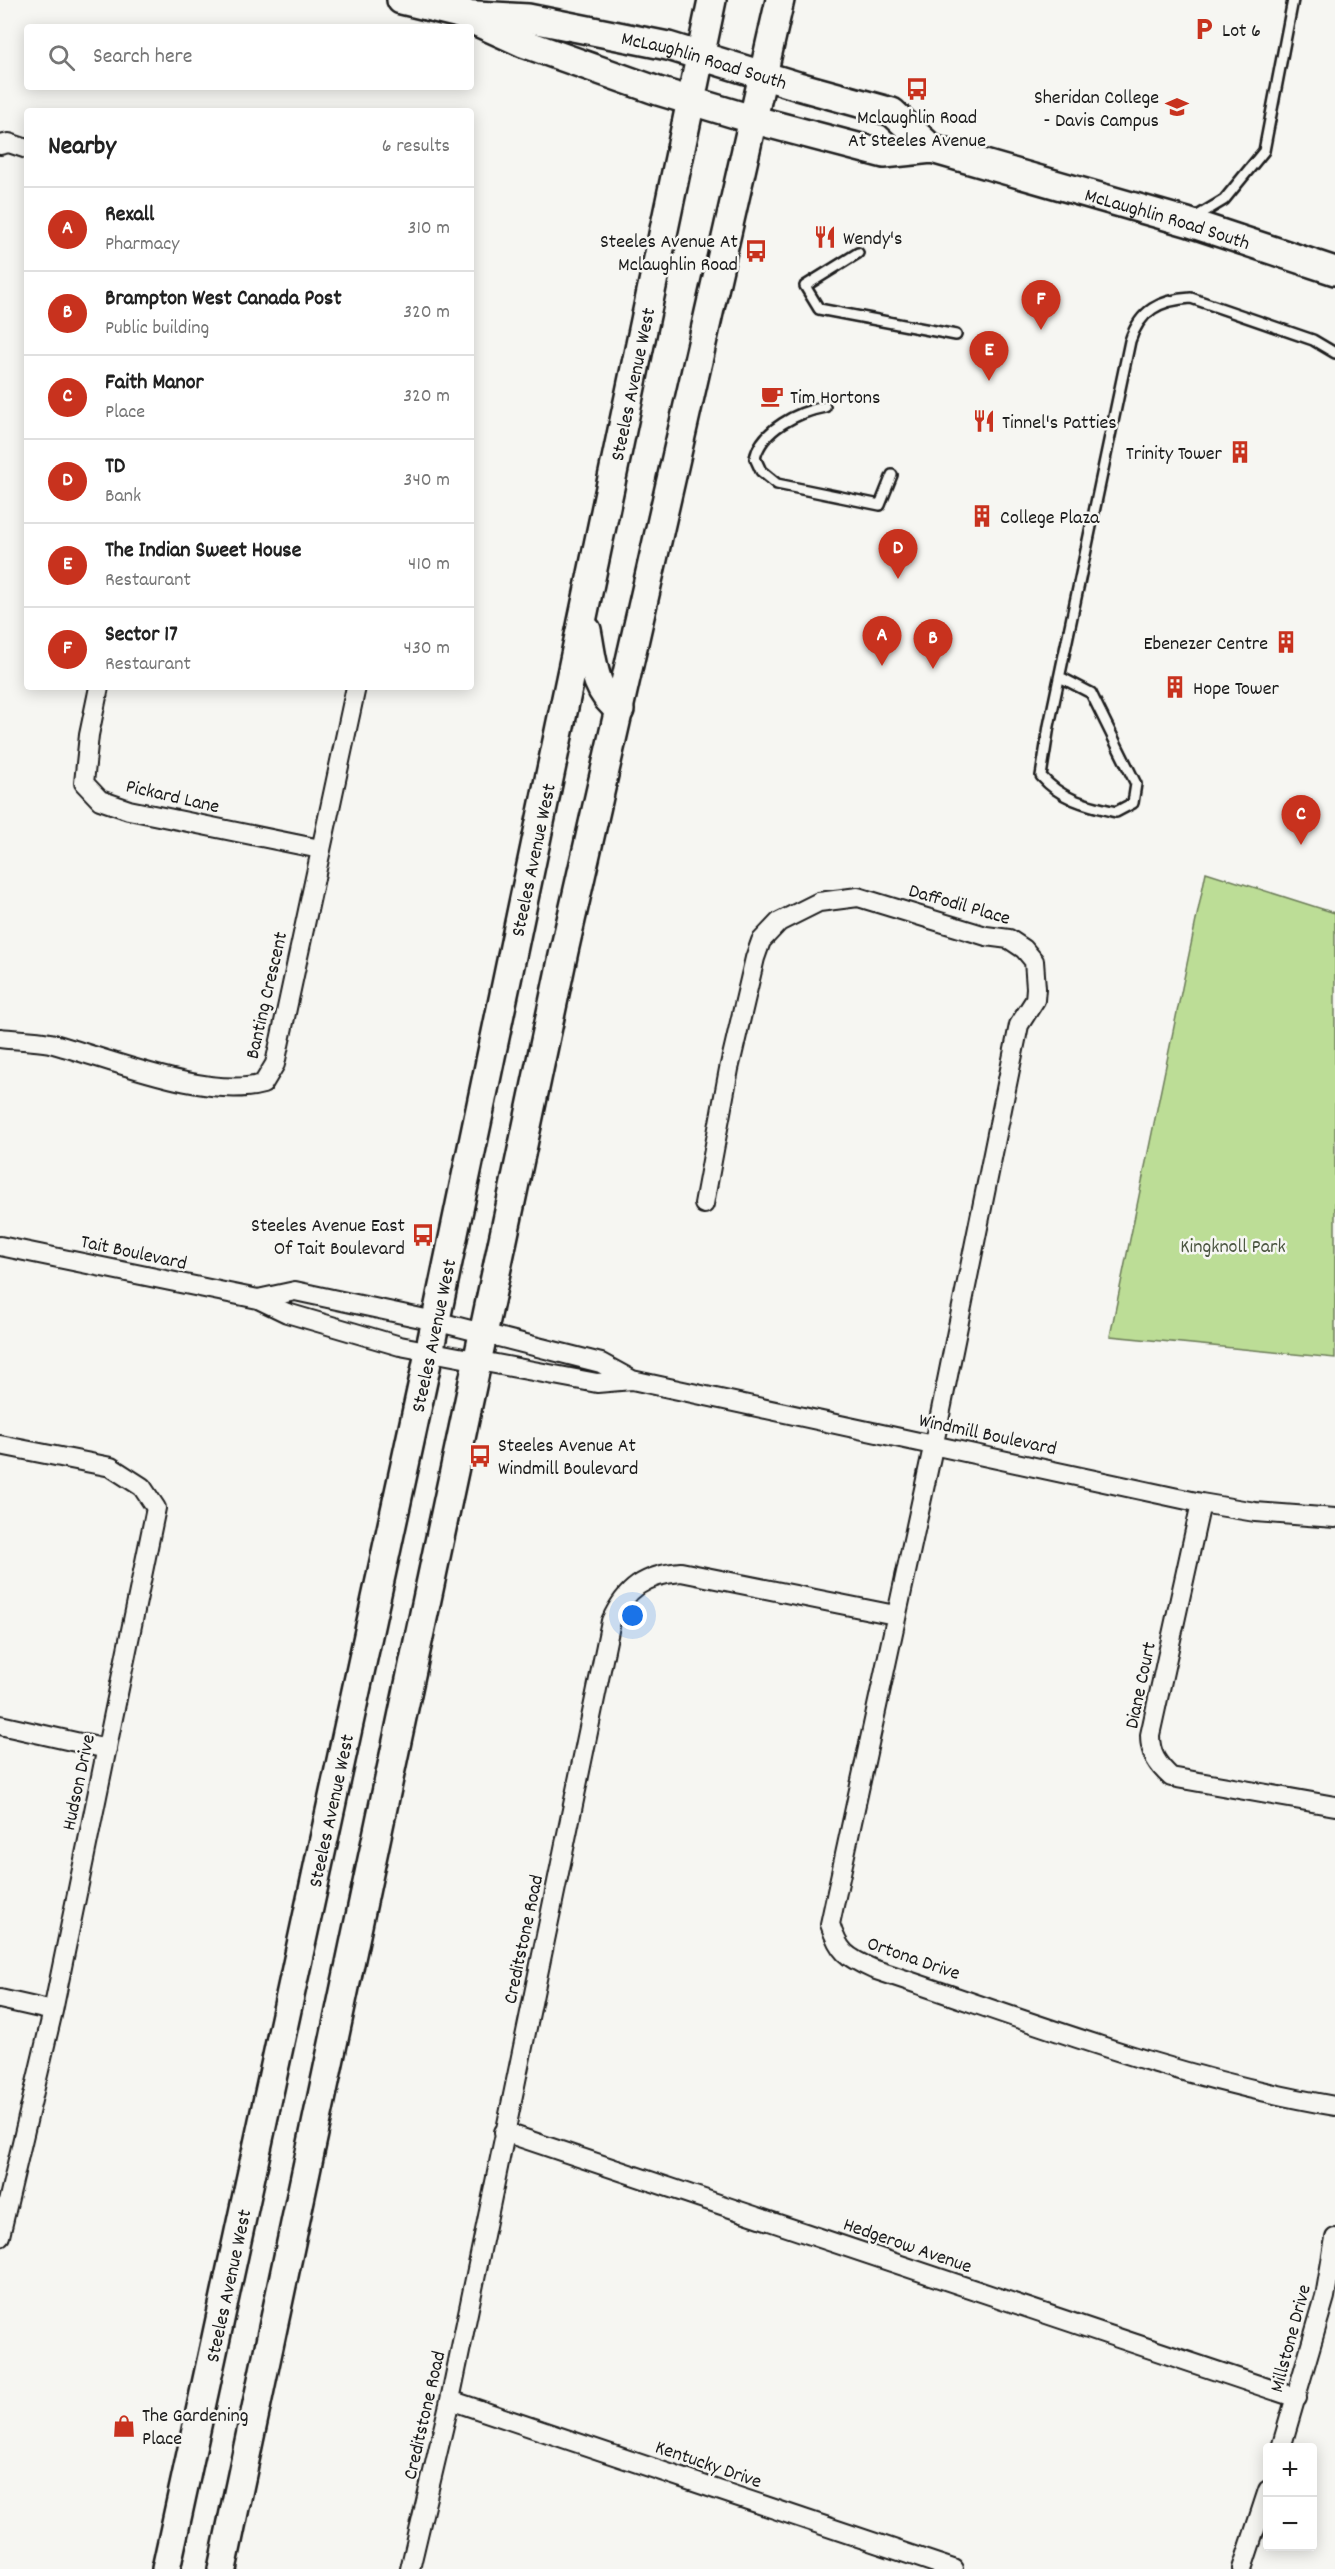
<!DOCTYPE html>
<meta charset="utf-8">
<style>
:root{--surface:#fff;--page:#f2f2f2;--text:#222;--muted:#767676;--line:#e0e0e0;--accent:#c8321e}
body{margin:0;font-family:Dekko,sans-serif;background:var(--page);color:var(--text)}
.controls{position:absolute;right:18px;bottom:18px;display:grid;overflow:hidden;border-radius:6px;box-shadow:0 3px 15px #0003}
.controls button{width:54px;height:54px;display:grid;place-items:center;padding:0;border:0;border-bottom:2px solid var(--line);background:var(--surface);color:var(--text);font:30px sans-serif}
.you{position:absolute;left:633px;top:1616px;width:21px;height:21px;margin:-15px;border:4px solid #fff;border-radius:50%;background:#1a73e8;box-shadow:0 0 0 9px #1a73e833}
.badge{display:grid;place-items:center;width:39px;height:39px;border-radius:50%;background:var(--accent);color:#fff;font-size:20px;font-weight:700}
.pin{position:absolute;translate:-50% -50px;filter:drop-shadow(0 2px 3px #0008)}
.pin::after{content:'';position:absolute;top:32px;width:21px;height:18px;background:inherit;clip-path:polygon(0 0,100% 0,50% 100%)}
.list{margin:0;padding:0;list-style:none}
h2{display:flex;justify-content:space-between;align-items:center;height:78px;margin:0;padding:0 24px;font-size:26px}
h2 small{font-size:20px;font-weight:400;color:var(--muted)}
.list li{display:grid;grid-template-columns:39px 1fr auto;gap:18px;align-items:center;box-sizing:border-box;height:84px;padding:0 24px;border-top:2px solid var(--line)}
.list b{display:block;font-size:22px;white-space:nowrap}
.list p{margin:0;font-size:20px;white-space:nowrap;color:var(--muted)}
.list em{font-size:20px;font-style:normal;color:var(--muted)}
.icon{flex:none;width:33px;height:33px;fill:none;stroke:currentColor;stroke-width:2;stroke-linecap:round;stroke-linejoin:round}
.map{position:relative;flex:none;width:1335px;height:2569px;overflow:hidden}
.search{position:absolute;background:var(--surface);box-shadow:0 3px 15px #0003;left:24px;top:24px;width:450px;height:66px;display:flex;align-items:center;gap:15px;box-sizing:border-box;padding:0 21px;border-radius:6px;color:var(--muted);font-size:22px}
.panel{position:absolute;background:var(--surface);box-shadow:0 3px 15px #0003;left:24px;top:108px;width:450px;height:582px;border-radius:6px}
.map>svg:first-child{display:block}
</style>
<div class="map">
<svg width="1335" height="2569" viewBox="0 0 1335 2569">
<rect width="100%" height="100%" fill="#f6f6f2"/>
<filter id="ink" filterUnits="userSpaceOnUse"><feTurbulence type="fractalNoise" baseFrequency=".0167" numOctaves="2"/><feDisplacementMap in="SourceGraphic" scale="12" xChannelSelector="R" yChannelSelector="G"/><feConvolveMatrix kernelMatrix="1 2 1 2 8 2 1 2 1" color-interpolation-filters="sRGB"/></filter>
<g filter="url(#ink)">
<!-- green -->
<path fill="#bcdd96" stroke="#6c7c59" stroke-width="1.5" d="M1206 872 1335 913V1358L1110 1336Z"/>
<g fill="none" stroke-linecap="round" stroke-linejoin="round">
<!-- lane casing -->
<g stroke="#1c1c1c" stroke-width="14">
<path id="lane" d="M1194 218 1224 200 1264 151 1293 0
M858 253 805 286 819 309 956 335
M825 407C798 412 762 429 755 458L761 471 777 484 880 505 892 475
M1060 677 1091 693 1136 784 1133 803 1116 812C1086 805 1062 800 1041 776L1049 726 1130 341C1140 310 1160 300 1191 298L1313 340 1335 353"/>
</g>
<!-- street casing -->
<g stroke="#1c1c1c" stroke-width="22">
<path id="street" d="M0 145 9 143 27 149
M99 687 89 735 84 783 100 800 129 810 320 849
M0 1038C16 1040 34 1040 50 1043 108 1058 207 1100 263 1084L275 1064 356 687
M704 1204 729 1069 755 958 761 941 779 922 819 902 858 897 986 936 1009 939 1024 949 1034 961 1036 988 1035 1000 1019 1025 940 1415 830 1924C839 1952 846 1957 873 1969 1025 2019 1176 2079 1335 2106
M0 1246 258 1299 287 1313 400 1346 597 1383 632 1380
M258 1299 295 1291 435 1321 601 1363 632 1380 1201 1503 1255 1512 1335 1518
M0 1445 111 1467 142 1487 156 1508 53 2011 0 2236
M1201 1503 1150 1735C1150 1754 1157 1764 1171 1777L1335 1806
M0 1725 107 1749
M0 1999 53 2011
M504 2132 1297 2398
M450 2400 953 2569
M1281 2448 1325 2297 1335 2238
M410 2569 450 2400 611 1621C626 1588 645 1575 681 1572L895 1615
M1242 2569 1268 2490"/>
</g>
<!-- secondary casing -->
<g stroke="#1c1c1c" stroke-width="32">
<g id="secondary">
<path id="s1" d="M401 0 459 14 528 18 668 46 798 86 892 112 932 149"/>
<path id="s2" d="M459 14 523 43 658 91 755 120 884 154 932 149 1187 222 1335 271"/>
<path d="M587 630C593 659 593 692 620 710"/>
<path id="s3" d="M166 2569 425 1372 712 0"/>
<path d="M222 2569 564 951 780 0"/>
</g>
</g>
<!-- lane -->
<use href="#lane" stroke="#f6f6f2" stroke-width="9"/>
<!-- street -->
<use href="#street" stroke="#f6f6f2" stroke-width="18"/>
<!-- secondary -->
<use href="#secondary" stroke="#f6f6f2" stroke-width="27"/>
</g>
</g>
<!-- icons -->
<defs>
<g id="parking-bare" transform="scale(1.8)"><path d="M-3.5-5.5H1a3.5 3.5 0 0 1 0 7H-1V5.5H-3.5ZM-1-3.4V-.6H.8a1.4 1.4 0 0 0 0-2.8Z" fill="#c8321e" stroke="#f6f6f2" stroke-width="2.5" paint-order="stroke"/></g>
<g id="bus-bare" transform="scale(1.8)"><path d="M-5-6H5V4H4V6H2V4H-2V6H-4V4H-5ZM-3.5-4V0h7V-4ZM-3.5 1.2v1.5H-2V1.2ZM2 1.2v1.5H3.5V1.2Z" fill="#c8321e" stroke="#f6f6f2" stroke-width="2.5" paint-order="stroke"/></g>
<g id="university-bare" transform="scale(1.8)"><path d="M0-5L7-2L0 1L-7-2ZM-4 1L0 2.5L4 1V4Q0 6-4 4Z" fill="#c8321e" stroke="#f6f6f2" stroke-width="2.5" paint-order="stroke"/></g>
<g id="restaurant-bare" transform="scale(1.8)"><path d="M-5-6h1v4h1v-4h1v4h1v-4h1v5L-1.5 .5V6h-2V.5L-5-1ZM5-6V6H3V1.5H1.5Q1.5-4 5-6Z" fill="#c8321e" stroke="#f6f6f2" stroke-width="2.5" paint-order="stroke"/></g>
<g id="cafe-bare" transform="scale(1.8)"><path d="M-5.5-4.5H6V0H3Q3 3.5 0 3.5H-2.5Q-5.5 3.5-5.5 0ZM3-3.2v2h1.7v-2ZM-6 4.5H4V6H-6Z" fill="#c8321e" stroke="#f6f6f2" stroke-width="2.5" paint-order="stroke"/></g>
<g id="building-bare" transform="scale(1.8)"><path d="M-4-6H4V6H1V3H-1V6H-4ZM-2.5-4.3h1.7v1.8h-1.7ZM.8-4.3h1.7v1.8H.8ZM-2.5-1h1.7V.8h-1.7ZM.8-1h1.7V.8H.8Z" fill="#c8321e" stroke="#f6f6f2" stroke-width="2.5" paint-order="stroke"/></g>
<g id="shop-bare" transform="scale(1.8)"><path d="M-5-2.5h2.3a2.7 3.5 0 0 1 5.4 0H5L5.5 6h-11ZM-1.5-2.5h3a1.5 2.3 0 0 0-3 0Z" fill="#c8321e" stroke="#f6f6f2" stroke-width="2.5" paint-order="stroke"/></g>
</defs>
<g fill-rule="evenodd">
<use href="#parking-bare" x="1204" y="29"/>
<use href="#bus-bare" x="917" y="89"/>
<use href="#university-bare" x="1177" y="107"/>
<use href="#restaurant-bare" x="825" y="237"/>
<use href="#bus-bare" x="756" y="251"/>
<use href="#cafe-bare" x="772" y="396"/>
<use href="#restaurant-bare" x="984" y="421"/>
<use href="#building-bare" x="1240" y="452"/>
<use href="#building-bare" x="982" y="516"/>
<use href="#building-bare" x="1286" y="642"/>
<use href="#building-bare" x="1175" y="687"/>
<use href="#bus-bare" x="423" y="1235"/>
<use href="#bus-bare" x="480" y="1456"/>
<use href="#shop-bare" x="124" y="2426"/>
</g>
<g text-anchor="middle" stroke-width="5" stroke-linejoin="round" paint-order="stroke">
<!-- poi labels -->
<g font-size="20" fill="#1c1c1c" stroke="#f6f6f2" text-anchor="start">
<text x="1222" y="36">Lot 6</text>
<text x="1159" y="103" text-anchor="end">Sheridan College<tspan x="1159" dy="23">- Davis Campus</tspan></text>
<text x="917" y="123" text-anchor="middle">Mclaughlin Road<tspan x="917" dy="23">At Steeles Avenue</tspan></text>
<text x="843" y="244">Wendy's</text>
<text x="738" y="247" text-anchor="end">Steeles Avenue At<tspan x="738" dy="23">Mclaughlin Road</tspan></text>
<text x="790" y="403">Tim Hortons</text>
<text x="1002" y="428">Tinnel's Patties</text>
<text x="1222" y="459" text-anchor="end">Trinity Tower</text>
<text x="1000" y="523">College Plaza</text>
<text x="1268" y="649" text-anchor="end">Ebenezer Centre</text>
<text x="1193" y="694">Hope Tower</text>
<text x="405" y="1231" text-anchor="end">Steeles Avenue East<tspan x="405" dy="23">Of Tait Boulevard</tspan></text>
<text x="498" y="1451">Steeles Avenue At<tspan x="498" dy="23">Windmill Boulevard</tspan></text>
<text x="142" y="2421">The Gardening<tspan x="142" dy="23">Place</tspan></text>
</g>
<!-- street labels -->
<g font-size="20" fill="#1c1c1c" stroke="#f6f6f2">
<text dy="7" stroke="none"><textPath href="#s1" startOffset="310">McLaughlin Road South</textPath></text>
<text dy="7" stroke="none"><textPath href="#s2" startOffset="742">McLaughlin Road South</textPath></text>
<text dy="7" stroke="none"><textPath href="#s3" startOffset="2234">Steeles Avenue West</textPath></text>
<text transform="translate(173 795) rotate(13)" y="7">Pickard Lane</text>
<text dy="7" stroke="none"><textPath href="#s3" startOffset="1748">Steeles Avenue West</textPath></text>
<text transform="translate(960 903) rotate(16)" y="7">Daffodil Place</text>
<text transform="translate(265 995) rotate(-77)" y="7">Banting Crescent</text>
<text transform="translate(134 1251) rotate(12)" y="7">Tait Boulevard</text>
<text dy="7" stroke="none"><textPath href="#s3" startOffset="1262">Steeles Avenue West</textPath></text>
<text transform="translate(988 1433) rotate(12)" y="7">Windmill Boulevard</text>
<text transform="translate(1139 1685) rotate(-78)" y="7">Diane Court</text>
<text transform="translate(77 1782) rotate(-78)" y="7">Hudson Drive</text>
<text dy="7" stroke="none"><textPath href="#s3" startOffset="776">Steeles Avenue West</textPath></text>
<text transform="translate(522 1939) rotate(-78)" y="7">Creditstone Road</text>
<text transform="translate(914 1957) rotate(19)" y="7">Ortona Drive</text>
<text transform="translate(908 2244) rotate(19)" y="7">Hedgerow Avenue</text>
<text dy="7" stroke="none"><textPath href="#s3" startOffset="290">Steeles Avenue West</textPath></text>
<text transform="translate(1289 2338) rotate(-75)" y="7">Millstone Drive</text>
<text transform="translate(423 2415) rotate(-77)" y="7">Creditstone Road</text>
<text transform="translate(709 2463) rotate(19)" y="7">Kentucky Drive</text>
</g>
<!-- park labels -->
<g font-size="20" fill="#4c5641" stroke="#f6f6f2">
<text x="1233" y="1252">Kingknoll Park</text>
</g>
</g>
</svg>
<div class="controls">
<button>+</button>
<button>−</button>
</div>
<div class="you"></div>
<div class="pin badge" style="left:882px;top:666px">A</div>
<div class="pin badge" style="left:933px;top:669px">B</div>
<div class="pin badge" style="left:1301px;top:845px">C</div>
<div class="pin badge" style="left:898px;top:579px">D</div>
<div class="pin badge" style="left:989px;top:381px">E</div>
<div class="pin badge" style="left:1041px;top:330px">F</div>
<div class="search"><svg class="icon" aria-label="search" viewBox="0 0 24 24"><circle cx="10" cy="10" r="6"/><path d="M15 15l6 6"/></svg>Search here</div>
<section class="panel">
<h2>Nearby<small>6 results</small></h2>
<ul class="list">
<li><span class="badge">A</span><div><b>Rexall</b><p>Pharmacy</p></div><em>310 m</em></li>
<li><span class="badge">B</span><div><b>Brampton West Canada Post</b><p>Public building</p></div><em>320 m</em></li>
<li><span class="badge">C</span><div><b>Faith Manor</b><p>Place</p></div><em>320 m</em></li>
<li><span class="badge">D</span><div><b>TD</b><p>Bank</p></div><em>340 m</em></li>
<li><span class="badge">E</span><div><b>The Indian Sweet House</b><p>Restaurant</p></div><em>410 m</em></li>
<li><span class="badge">F</span><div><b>Sector 17</b><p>Restaurant</p></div><em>430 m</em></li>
</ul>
</section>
</div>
